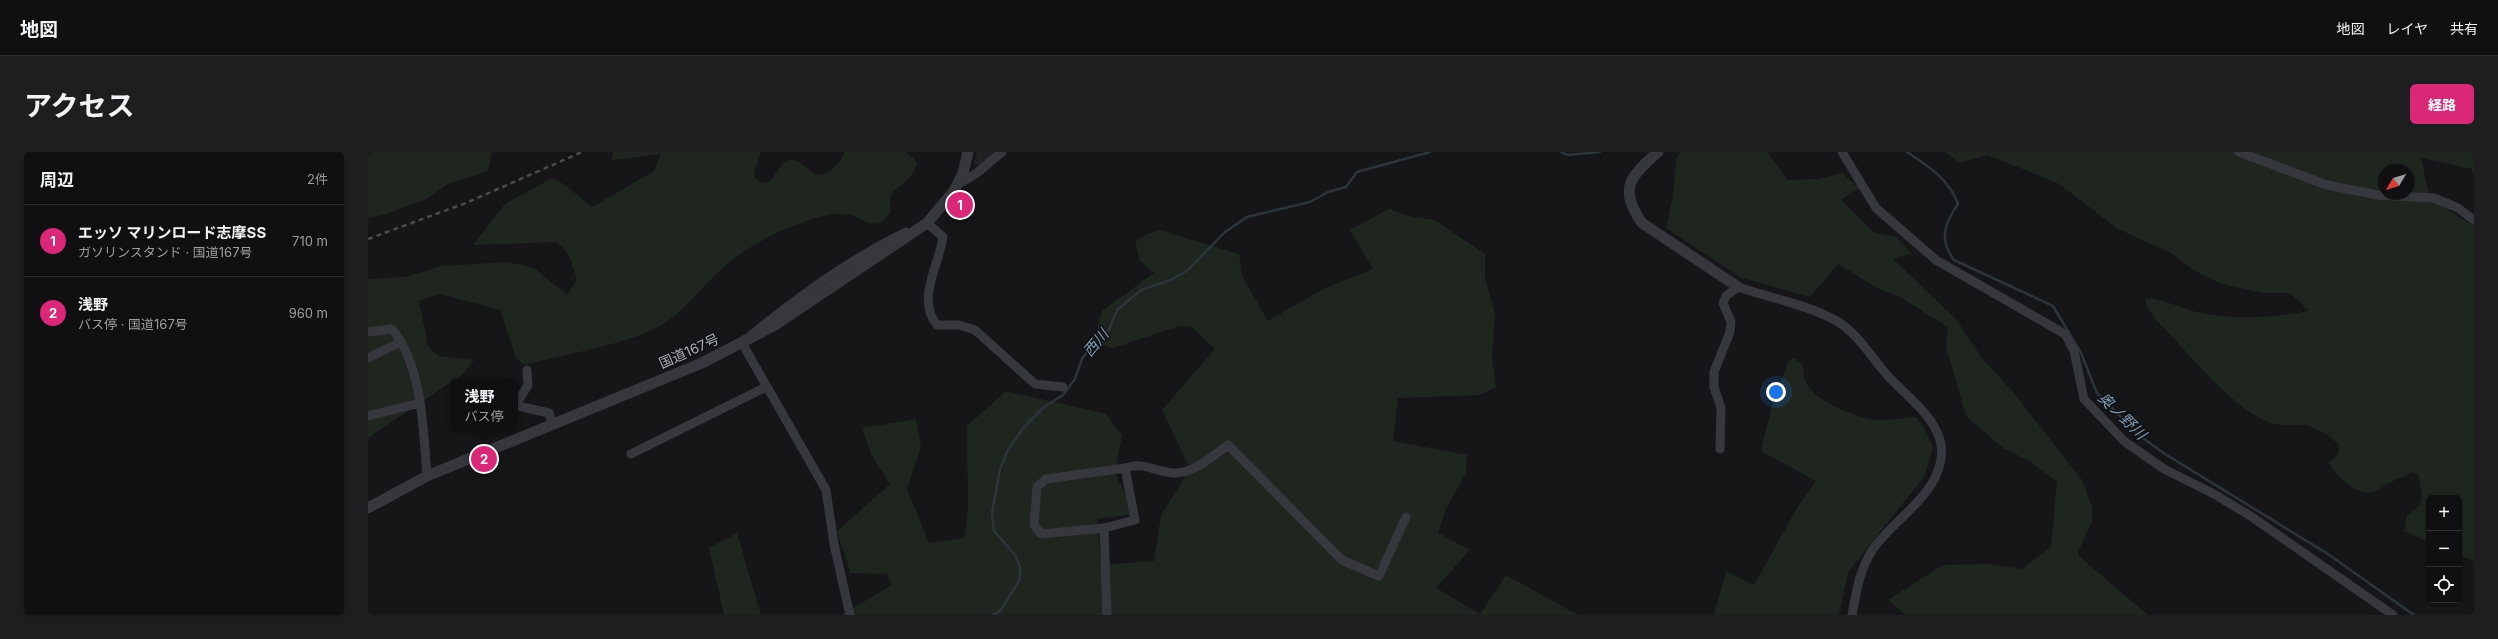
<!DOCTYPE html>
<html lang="ja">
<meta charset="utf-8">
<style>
:root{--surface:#101012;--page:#1e1e20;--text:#f1f3f6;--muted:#9c9d9f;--line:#303032;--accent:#db2777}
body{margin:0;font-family:Inter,"Noto Sans JP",sans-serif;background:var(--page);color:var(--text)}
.controls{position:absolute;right:12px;bottom:12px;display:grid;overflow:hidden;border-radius:6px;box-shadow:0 1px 3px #0004}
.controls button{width:36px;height:36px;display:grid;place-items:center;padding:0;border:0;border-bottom:1px solid var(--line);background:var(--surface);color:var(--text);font:20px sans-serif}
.compass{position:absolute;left:2010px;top:12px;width:36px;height:36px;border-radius:50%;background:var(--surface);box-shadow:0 1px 3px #0004;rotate:232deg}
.you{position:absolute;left:1408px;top:240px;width:14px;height:14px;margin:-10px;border:3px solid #fff;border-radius:50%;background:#1a73e8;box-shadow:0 0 0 6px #1a73e833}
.badge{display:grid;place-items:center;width:26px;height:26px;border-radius:50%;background:var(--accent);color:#fff;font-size:13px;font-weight:700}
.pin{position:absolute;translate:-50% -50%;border:2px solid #fff;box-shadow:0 1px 4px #0006}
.popup{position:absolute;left:82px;top:227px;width:68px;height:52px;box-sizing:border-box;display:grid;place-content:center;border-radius:6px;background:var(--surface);filter:drop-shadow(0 1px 3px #0005);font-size:13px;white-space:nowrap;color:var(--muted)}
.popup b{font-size:15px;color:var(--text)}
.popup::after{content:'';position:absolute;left:50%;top:100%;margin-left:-8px;border:8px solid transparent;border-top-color:var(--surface)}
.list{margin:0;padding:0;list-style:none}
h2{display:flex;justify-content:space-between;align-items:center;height:52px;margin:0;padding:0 16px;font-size:17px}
h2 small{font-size:13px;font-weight:400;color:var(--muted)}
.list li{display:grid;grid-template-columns:26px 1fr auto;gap:12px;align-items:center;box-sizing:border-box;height:72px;padding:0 16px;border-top:1px solid var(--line)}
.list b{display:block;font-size:15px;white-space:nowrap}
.list p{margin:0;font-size:13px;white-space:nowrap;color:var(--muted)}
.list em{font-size:13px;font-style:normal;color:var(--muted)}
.icon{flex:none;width:22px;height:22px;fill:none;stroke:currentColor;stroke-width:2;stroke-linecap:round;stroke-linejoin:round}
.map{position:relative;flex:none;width:2106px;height:463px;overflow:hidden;border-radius:6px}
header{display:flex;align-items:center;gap:24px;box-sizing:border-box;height:56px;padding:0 20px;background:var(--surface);border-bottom:1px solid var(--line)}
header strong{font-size:19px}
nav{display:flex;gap:22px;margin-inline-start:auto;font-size:14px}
.intro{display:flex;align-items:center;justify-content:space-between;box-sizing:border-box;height:96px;padding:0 24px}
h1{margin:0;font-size:28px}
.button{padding:10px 18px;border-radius:6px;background:var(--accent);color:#fff;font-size:14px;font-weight:700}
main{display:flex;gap:24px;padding:0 24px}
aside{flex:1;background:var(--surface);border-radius:6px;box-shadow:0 1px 3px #0004}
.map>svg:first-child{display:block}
</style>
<header>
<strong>地図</strong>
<nav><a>地図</a><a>レイヤ</a><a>共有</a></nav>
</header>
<div class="intro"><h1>アクセス</h1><a class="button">経路</a></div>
<main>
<aside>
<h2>周辺<small>2件</small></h2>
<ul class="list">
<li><span class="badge">1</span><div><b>エッソ マリンロード志摩SS</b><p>ガソリンスタンド · 国道167号</p></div><em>710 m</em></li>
<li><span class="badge">2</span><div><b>浅野</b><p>バス停 · 国道167号</p></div><em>960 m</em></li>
</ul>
</aside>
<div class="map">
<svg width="2106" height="463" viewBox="0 0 2106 463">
<rect width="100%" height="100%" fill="#161618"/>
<!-- built -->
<path fill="#222225" d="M609 0H629L615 14 606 12Z"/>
<!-- green -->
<path fill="#1e261f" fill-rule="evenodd" d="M0 0H124L120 19 80 32 59 47 15 63 0 66Z
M245 0H393L386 20 387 26 394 31 402 29 417 9 423 7 431 10 447 23C462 23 471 12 477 0H538L547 8 549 13 543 24 523 42 522 54 523 59C508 85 495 63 477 62 460 60 442 68 427 73 397 85 368 102 345 125 328 142 314 161 292 174 255 194 197 202 155 213L148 206 132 158 72 142 51 149 60 194 70 204 106 208 95 222 0 286V127L37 125 73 114 140 110 166 116 199 143 209 128 201 103 189 90 105 93 137 52 184 26 197 33 224 55 286 19 293 2 244 8Z
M1312 0H1399L1420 28 1450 27 1474 21 1491 36 1473 48 1506 81 1528 85 1544 101 1525 107 1588 167 1614 206 1645 240 1714 328 1724 355V369L1710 400 1711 404 1780 463H1538L1520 448 1575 413 1622 412 1654 417 1683 395 1689 330 1661 309 1635 296 1598 264 1578 195 1580 175 1532 145 1509 136 1470 112 1442 145 1374 126 1298 76 1305 44 1308 7Z
M1577 0H2106V26L2104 17 2053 6 2062 47 2106 74V409L2091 403V346H2061V390L2036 379 2039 363 2052 353 2054 345 2050 322 2043 320C2036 327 2029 326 2021 331 2017 332 2014 336 2011 338 1990 348 1969 325 1961 310L1969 304 1972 293C1960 284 1950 275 1935 273 1923 272 1910 275 1898 269 1859 251 1819 199 1788 168L1779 155 1777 146C1799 147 1813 157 1833 161 1868 168 1907 166 1941 159L1922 141H1895L1851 131 1827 119 1803 101 1750 77 1691 32 1665 21 1619 3 1591 11ZM2016 18H2040V42H2016Z
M1021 57 1045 65 1067 68 1117 102V126L1127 162 1124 206 1128 235 1112 243 1030 246 1025 289 1099 303 1098 321 1078 357 1070 381 1102 398 1068 436 1112 462 1138 423 1210 463H473L524 433 519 422 482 421 469 379 522 332 503 302 494 276 548 267 553 295 539 337 561 391 596 386 600 359 599 274 638 239 738 262 754 283 747 321 767 362 729 367 733 413 786 409 793 363 822 317 794 258 847 197 824 175 811 174 745 196 734 193 728 182 734 159 786 121 772 109 767 90 777 83 791 78 871 102 874 124 900 169 957 136 1005 117 982 78Z
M1425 206 1434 211C1436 217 1435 224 1437 229 1445 249 1491 267 1511 268 1523 268 1536 266 1548 265L1557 277 1565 296 1556 325 1480 420 1471 463H1346L1358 419 1386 433 1429 356 1448 329 1393 299 1405 250 1421 208Z
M369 381 393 463H356L341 396Z"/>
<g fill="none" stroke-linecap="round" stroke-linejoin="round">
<!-- stream -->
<path stroke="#2c353c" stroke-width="2.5" d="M1193 0 1199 3 1232 0
M1539 0C1560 14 1581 27 1590 52 1576 72 1571 87 1586 108L1685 154 1713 201 1729 241 1772 284 1797 302 1960 402 2046 463
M625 463 633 458 652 427V415L647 403 626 379 624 361 632 317 640 298 656 275 676 255 695 243 707 227 714 207 726 190 741 178 749 158 773 138 803 128 820 118 857 80 879 65 942 50 960 40 978 35 989 20 1062 0"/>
<!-- minor -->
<path stroke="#37383d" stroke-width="9" d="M1474 0 1508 56 1568 108 1697 182 1706 199 1716 247 1756 289 1796 317 1846 342 1884 365 2025 463
M1871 0 1959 33 2009 43 2066 46 2090 56 2106 68
M592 31 609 21 634 0
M553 74 559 71 575 85C571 114 548 147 569 173H591L607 178 667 232 695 235
M0 180 24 177C55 216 55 277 59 324
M0 206 33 190
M159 218 160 233 149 251 150 254 181 261 184 272
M0 264 52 251
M1352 297 1353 256 1346 235V220L1362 180 1363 170 1355 151 1358 144 1370 135C1402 146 1437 152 1467 168 1490 181 1502 204 1519 223 1538 244 1563 260 1572 288 1576 301 1572 315 1567 326 1552 354 1523 372 1505 397 1492 416 1488 440 1484 463
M263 302 398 235
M757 316C776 309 787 320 805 321 825 322 845 304 860 293L974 408 1011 424 1038 365
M757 316 767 368 736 376 673 382 666 373 669 335 678 327Z
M736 376 739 463
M482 463 466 392 458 338 374 191C425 148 478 109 538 80"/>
<!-- tertiary -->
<path stroke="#37383d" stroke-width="11" d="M1290 0C1262 25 1250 36 1274 71L1370 135
M0 356 59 324 334 211 407 173 559 71 586 39 595 21 600 0"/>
<!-- rail -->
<path stroke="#4a4c52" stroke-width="2.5" stroke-dasharray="5 4" stroke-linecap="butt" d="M0 87 98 51 214 0"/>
</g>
<g text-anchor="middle" stroke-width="3" stroke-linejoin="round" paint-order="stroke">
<!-- street labels -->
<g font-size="14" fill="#a8adb8" stroke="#111113">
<text transform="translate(321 199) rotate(-24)" y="5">国道167号</text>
</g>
<!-- water labels -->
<g font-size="15" font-style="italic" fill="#7f9bb3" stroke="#111113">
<text transform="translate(728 191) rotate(-50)" y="5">西川</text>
<text transform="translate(1754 264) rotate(44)" y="5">奥ノ野川</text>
</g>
</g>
</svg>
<div class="controls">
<button>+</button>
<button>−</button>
<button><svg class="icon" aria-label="locate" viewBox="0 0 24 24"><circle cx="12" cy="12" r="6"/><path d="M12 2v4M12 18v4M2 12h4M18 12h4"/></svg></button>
</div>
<svg class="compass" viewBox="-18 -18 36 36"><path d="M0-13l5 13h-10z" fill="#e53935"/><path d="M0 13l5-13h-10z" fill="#9c9d9f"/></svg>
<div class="you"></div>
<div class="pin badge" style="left:592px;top:53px">1</div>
<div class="pin badge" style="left:116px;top:307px">2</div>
<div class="popup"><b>浅野</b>バス停</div>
</div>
</main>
